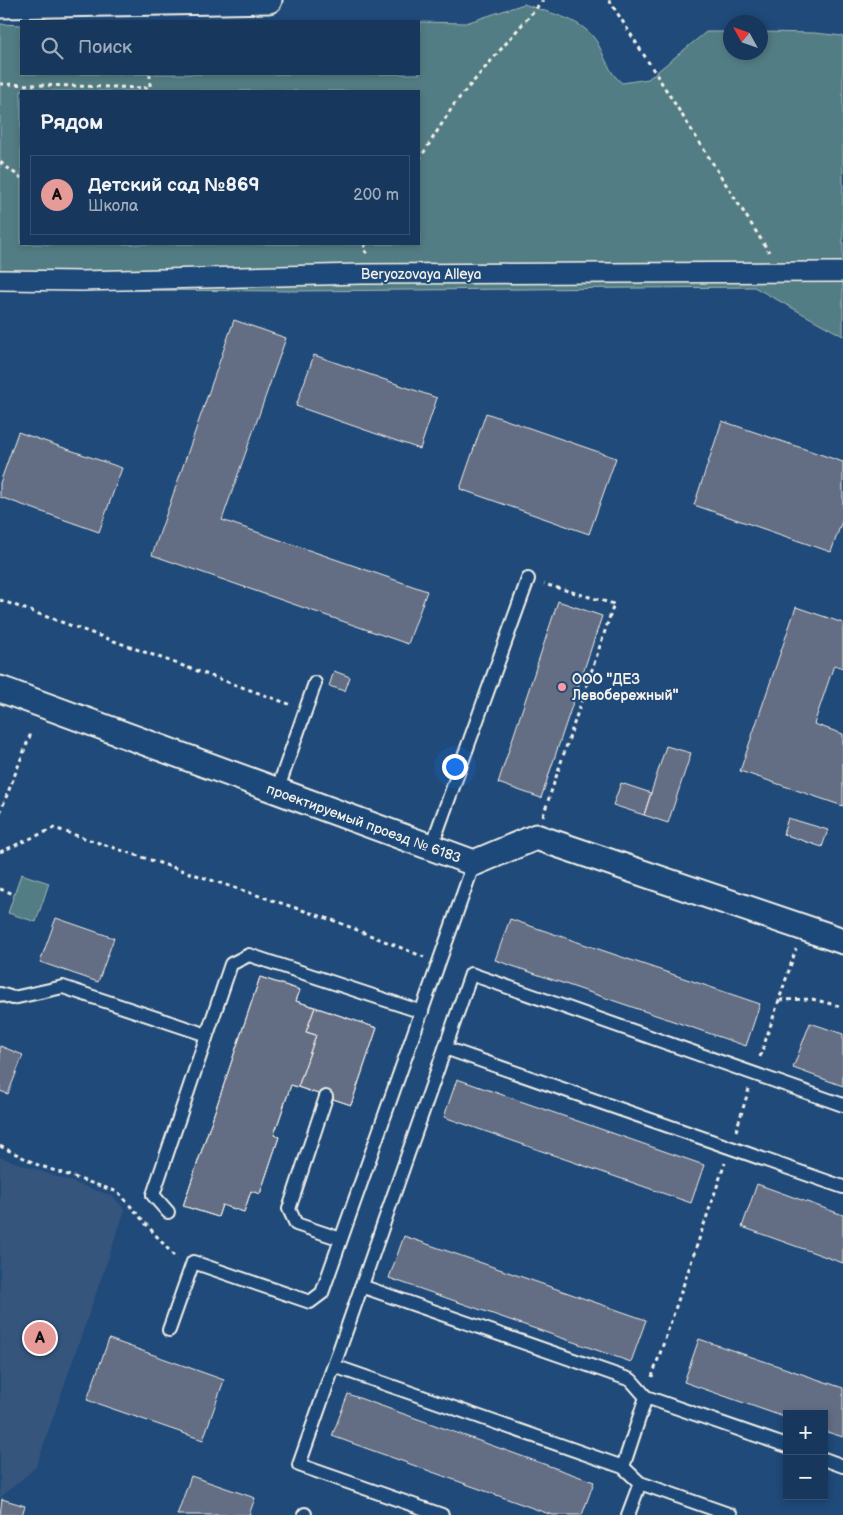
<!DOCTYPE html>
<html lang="ru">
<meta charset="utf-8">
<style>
:root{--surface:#17385c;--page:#244365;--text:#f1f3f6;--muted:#9eacbb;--line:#365272;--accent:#e69b98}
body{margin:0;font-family:"Balsamiq Sans",sans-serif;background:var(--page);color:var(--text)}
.controls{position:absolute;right:15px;bottom:15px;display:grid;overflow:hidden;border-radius:0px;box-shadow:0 2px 8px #0003}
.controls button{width:45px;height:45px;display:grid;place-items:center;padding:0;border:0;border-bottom:1px solid var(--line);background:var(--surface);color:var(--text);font:25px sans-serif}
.compass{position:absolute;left:723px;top:15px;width:45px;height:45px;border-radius:50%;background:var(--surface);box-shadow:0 2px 8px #0003;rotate:310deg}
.you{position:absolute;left:454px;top:766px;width:18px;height:18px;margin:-12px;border:4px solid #fff;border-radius:50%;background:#1a73e8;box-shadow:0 0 0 8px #1a73e833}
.badge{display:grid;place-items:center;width:32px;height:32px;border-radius:50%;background:var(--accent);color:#111;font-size:16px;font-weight:700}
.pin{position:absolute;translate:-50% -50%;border:2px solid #fff;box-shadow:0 1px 5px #0006}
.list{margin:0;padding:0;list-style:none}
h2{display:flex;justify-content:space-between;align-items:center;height:65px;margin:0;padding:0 20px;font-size:21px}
h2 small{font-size:16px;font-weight:400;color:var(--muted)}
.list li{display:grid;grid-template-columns:32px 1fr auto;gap:15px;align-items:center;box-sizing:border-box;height:80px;margin:0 10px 10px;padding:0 10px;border:1px solid var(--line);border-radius:0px}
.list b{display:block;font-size:19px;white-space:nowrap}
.list p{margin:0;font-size:16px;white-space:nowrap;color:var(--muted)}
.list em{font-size:16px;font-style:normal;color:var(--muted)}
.icon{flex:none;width:28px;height:28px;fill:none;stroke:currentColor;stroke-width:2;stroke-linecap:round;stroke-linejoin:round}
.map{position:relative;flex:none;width:843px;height:1515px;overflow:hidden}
.search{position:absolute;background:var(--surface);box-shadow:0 2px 8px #0003;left:20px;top:20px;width:400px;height:55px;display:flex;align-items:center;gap:12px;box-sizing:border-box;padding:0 18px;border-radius:0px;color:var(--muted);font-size:19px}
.panel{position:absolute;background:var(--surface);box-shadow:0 2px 8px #0003;left:20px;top:90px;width:400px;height:155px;border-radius:0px}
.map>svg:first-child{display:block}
</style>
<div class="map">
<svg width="843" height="1515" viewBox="0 0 843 1515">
<rect width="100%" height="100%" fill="#1f4a7a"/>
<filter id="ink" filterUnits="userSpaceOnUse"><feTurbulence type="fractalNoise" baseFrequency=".02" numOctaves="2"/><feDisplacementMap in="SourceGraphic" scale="10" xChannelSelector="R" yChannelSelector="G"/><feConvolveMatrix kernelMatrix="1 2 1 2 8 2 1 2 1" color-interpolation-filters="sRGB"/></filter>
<g filter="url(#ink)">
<!-- built -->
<path fill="#34547d" d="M0 1157 113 1196 125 1210 36 1467 0 1498Z"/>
<!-- green -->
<path fill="#537d84" stroke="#a4b7b6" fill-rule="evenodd" d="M524 4C550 14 584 18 598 44 606 59 609 73 622 83L648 79 706 32H730V52H760L761 32 815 33 843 36V336L754 287 296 291 123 290 0 284V24L21 25V74H419V22L466 23ZM21 91H419V244H21Z
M21 874 49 883 36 922 8 913Z"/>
<!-- building -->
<path fill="#646d84" stroke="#f4f1e8" d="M234 320 286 338 222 520 427 591 408 644 152 555Z
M314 355 437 398 420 449 296 406Z
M486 413 616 458 589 534 460 489Z
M722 421 843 462V518L831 552 694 505Z
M18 432 122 468 99 532 0 497V483Z
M558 601 602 616 541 798 498 783Z
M796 607 843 623V668L834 665 814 724 843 734V806L740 771Z
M334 671 350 677 345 691 329 686Z
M666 746 691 753 668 823 644 815Z
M621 783 651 793 644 815 613 805Z
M788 818 828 830 822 847 783 834Z
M56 918 114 938 98 982 40 962Z
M510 919 760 1004 746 1046 495 960Z
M260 977 300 990 296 1001 315 1007 306 1032 316 1035 298 1087 291 1085 274 1135 279 1137 260 1194 251 1191 244 1212 222 1205 218 1217 183 1206Z
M260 977 300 990 296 1001 377 1028 351 1105 291 1085 274 1135 279 1137 260 1194 251 1191 244 1212 222 1205 218 1217 183 1206Z
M315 1007 377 1028 351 1105 298 1087 316 1035 306 1032Z
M810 1023 843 1034V1086L793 1068Z
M0 1046 23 1055 8 1094 0 1091Z
M457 1079 704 1165 691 1203 444 1117Z
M757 1184 843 1215V1263L742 1227Z
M404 1236 646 1320 631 1362 389 1278Z
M109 1339 224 1380 203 1440 87 1400Z
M699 1339 843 1388V1437L824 1431V1414H787V1418L684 1382Z
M348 1394 594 1482 582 1515H552L332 1436Z
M191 1476 255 1498 249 1515H177Z
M2 1499 25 1506 22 1515H0Z"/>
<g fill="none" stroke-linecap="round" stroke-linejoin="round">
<!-- service casing -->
<g stroke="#f4f1e8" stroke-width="16">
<path id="service" d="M277 791 315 683
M431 848 528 579
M0 994 13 998 63 987 207 1035
M445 1048 843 1187
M326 1097 289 1209 296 1224 341 1239
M168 1212 153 1195 231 964 249 955 422 1012
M361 1286 631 1380 646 1397 787 1446
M169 1330 193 1262 310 1302 322 1293 474 863
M334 1366 623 1467 640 1483 731 1515
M824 1459 843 1466
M623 1467 646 1397
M304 1515 305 1514
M442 1515 299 1465 471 974 843 1105
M628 1515 640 1483"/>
</g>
<!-- pedestrian casing -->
<g stroke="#f4f1e8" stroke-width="22">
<path id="pedestrian" d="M0 280 81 281 361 274 843 272"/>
</g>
<!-- minor casing -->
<g stroke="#f4f1e8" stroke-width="29">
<path id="minor" d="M0 5 269 0
M0 689 474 863 536 837 843 941"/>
</g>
<!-- path -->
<path stroke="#f4f1e8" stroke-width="3" stroke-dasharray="4 4" stroke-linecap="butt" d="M609 0 769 252
M150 74V91
M0 84 150 88
M419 160 455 103 543 0
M0 162 21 178
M366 244 363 249 367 253
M0 600 289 704
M0 813 31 733
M543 816 614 604 544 584
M0 852 54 828 335 921 424 957
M0 889 14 894
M780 1000 812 999 843 1007
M760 1057 796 949
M736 1131 749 1089
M0 1146 38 1165 118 1192 175 1257
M652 1377 725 1163"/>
<!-- service -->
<use href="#service" stroke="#1f4a7a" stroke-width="12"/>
<!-- pedestrian -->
<use href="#pedestrian" stroke="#1f4a7a" stroke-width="19"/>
<!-- minor -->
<use href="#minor" stroke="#1f4a7a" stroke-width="25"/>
</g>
</g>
<!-- markers -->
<circle fill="#ff9aa2" stroke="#1f4a7a" stroke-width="2" cx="562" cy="687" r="5"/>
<g text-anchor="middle" stroke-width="4" stroke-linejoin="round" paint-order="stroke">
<!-- street labels -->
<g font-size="14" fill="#f4f1e8" stroke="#1f4a7a">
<text x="421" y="279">Beryozovaya Alleya</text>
<text transform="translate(364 823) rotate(20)" y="5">проектируемый проезд № 6183</text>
</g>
<!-- poi labels -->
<g font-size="14" font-weight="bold" fill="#f4f1e8" stroke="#1f4a7a" text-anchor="start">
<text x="572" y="684">ООО "ДЕЗ<tspan x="572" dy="16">Левобережный"</tspan></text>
</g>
</g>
</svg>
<div class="controls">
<button>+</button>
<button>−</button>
</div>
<svg class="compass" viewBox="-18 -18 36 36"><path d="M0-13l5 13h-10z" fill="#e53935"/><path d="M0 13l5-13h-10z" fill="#9eacbb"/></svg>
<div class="you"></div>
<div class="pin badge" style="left:40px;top:1338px">A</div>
<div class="search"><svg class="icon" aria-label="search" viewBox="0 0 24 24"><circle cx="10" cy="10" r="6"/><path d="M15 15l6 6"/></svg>Поиск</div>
<section class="panel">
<h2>Рядом<small></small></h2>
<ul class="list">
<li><span class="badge">A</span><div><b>Детский сад №869</b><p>Школа</p></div><em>200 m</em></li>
</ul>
</section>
</div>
